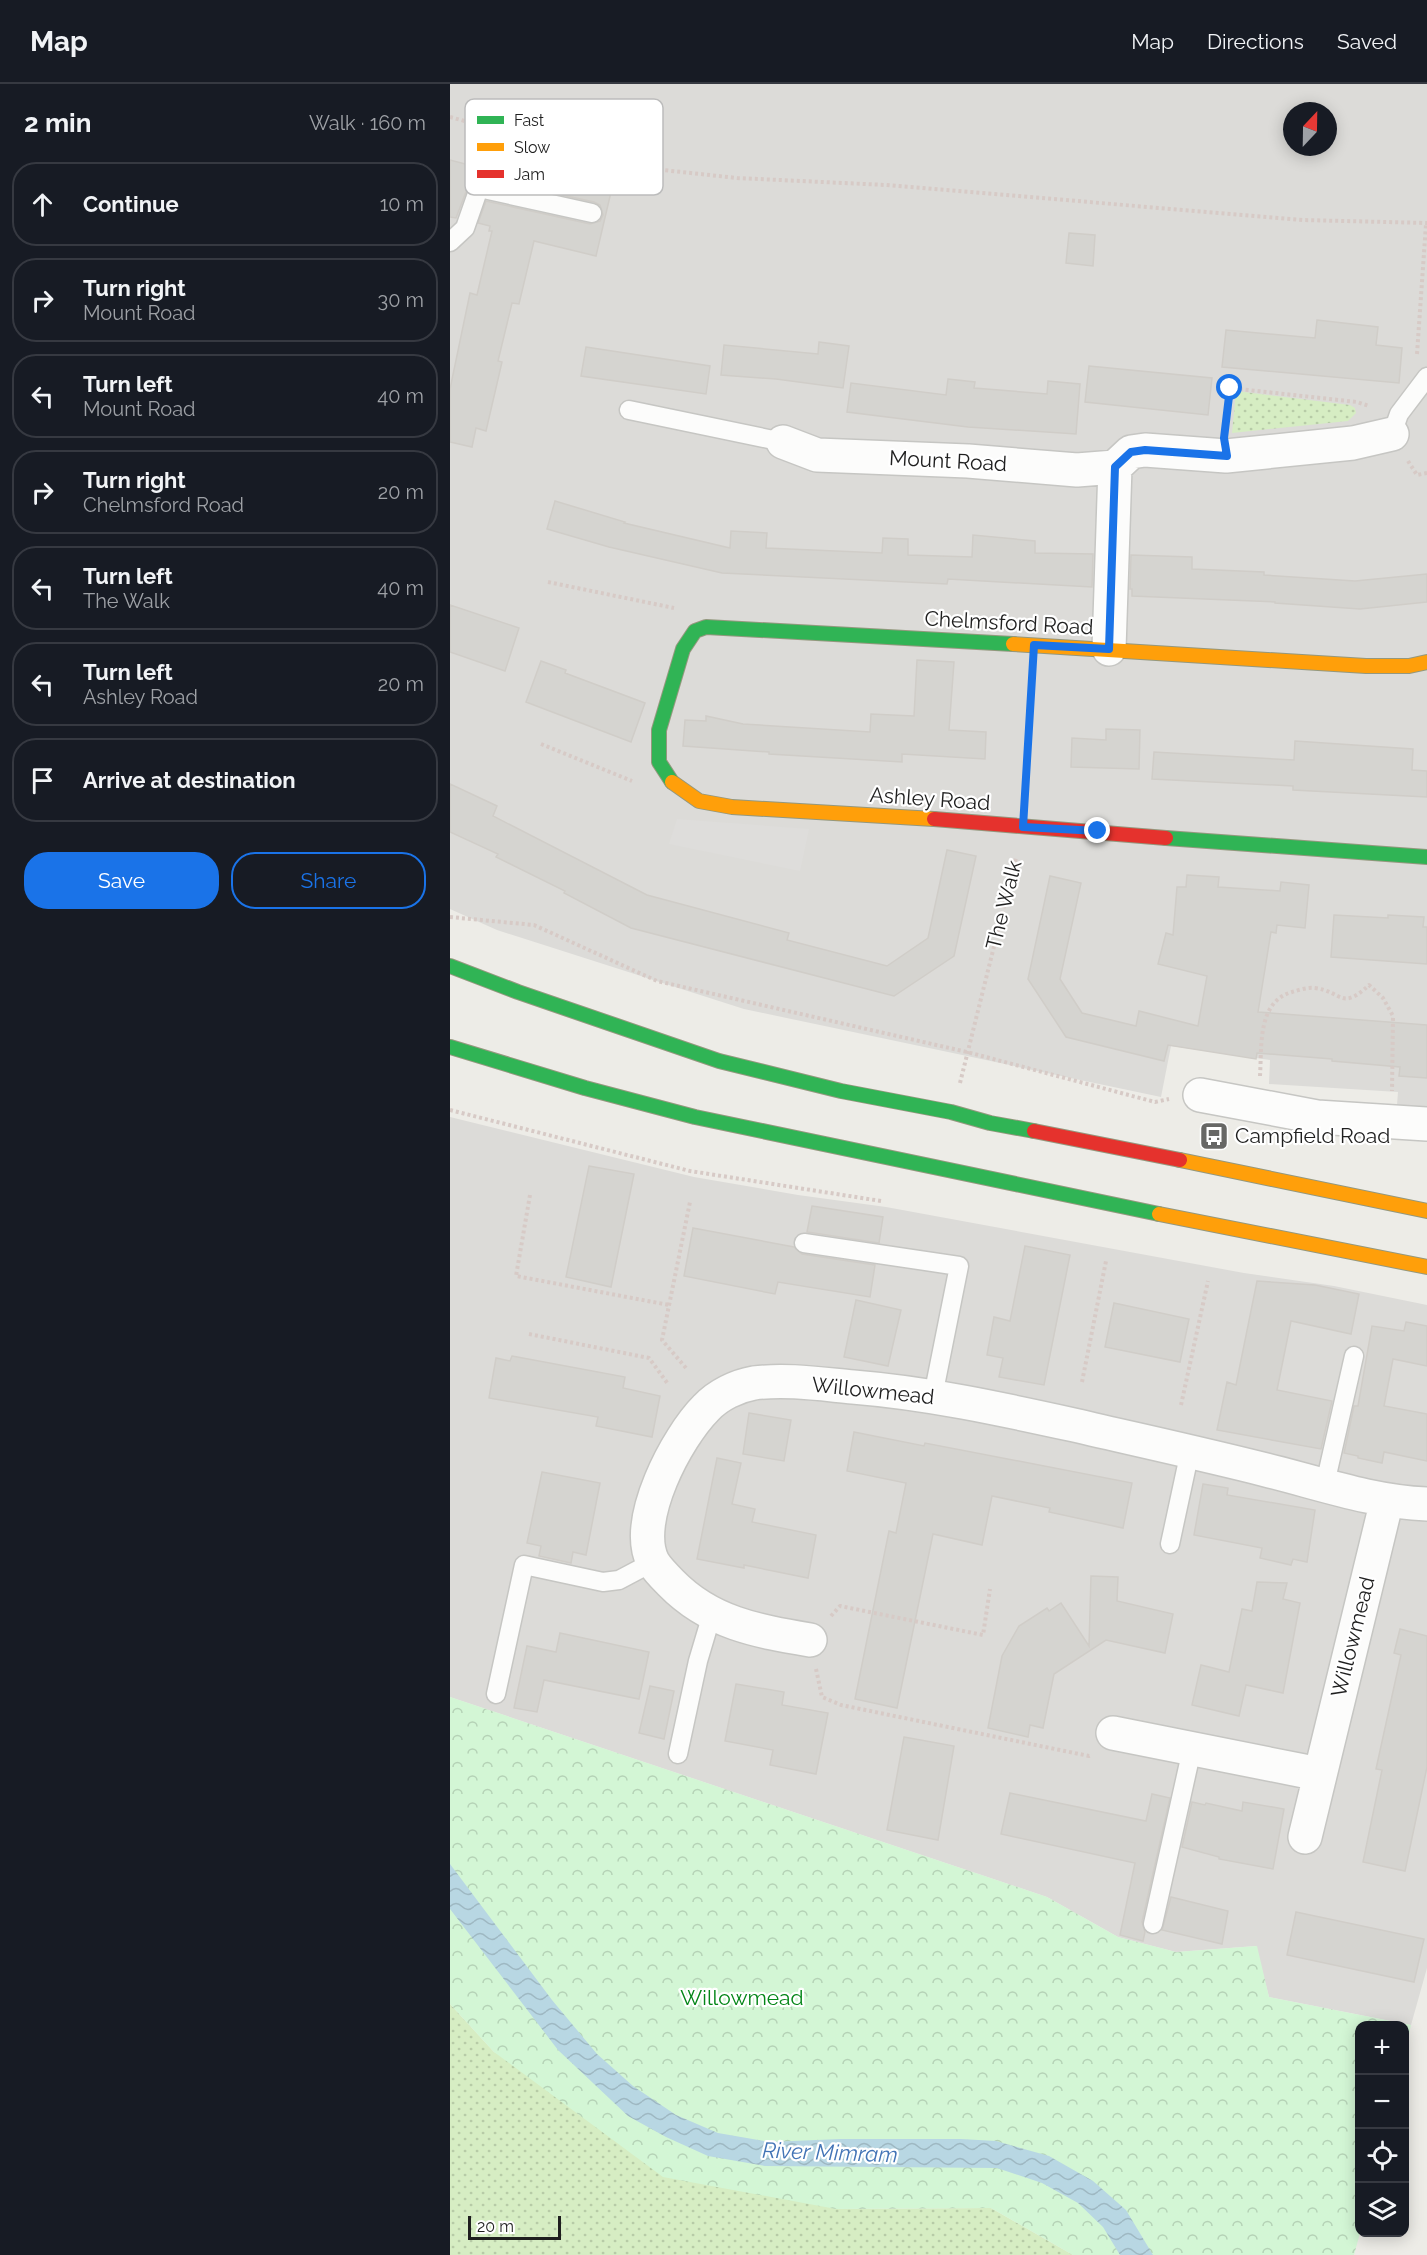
<!DOCTYPE html>
<meta charset="utf-8">
<style>
:root{--surface:#171b24;--page:#242831;--text:#f1f3f6;--muted:#9ea1a6;--line:#363941;--accent:#1a73e8}
body{margin:0;font-family:Raleway,sans-serif;background:var(--page);color:var(--text)}
.controls{position:absolute;right:18px;bottom:18px;display:grid;overflow:hidden;border-radius:12px;box-shadow:0 3px 15px #0003}
.controls button{width:54px;height:54px;display:grid;place-items:center;padding:0;border:0;border-bottom:2px solid var(--line);background:var(--surface);color:var(--text);font:30px sans-serif}
.compass{position:absolute;left:833px;top:18px;width:54px;height:54px;border-radius:50%;background:var(--surface);box-shadow:0 3px 15px #0003;rotate:22deg}
.scale{position:absolute;left:18px;bottom:15px;width:93px;box-sizing:border-box;padding-left:6px;border:3px solid #1f1f1f;border-top:0;font-size:16px;line-height:21px;white-space:nowrap;color:#1f1f1f;-webkit-text-stroke:4px #fff;paint-order:stroke}
.stop{position:absolute;width:18px;height:18px;margin:-14px;border:4px solid #1a73e8;border-radius:50%;background:#fff}
.stop.end{background:#1a73e8;border-color:#fff;box-shadow:0 2px 6px #0008}
.list{margin:0;padding:0;list-style:none}
h2{display:flex;justify-content:space-between;align-items:center;height:78px;margin:0;padding:0 24px;font-size:26px}
h2 small{font-size:20px;font-weight:400;color:var(--muted)}
.list li{display:grid;grid-template-columns:39px 1fr auto;gap:18px;align-items:center;box-sizing:border-box;height:84px;margin:0 12px 12px;padding:0 12px;border:2px solid var(--line);border-radius:24px}
.list b{display:block;font-size:22px;white-space:nowrap}
.list p{margin:0;font-size:20px;white-space:nowrap;color:var(--muted)}
.list em{font-size:20px;font-style:normal;color:var(--muted)}
.actions{display:flex;gap:12px;padding:18px 24px}
.actions a{flex:1;padding:14px 0;border:2px solid var(--accent);border-radius:24px;text-align:center;font-size:21px;color:var(--accent)}
.actions .main{background:var(--accent);color:#fff}
.icon{flex:none;width:33px;height:33px;fill:none;stroke:currentColor;stroke-width:2;stroke-linecap:round;stroke-linejoin:round}
.map{position:relative;flex:none;width:977px;height:2171px;overflow:hidden}
header{display:flex;align-items:center;gap:36px;box-sizing:border-box;height:84px;padding:0 30px;background:var(--surface);border-bottom:2px solid var(--line)}
header strong{font-size:28px}
nav{display:flex;gap:33px;margin-inline-start:auto;font-size:21px}
main{display:flex}
aside{flex:1;background:var(--surface)}
.map>svg:first-child{display:block}
</style>
<header>
<strong>Map</strong>
<nav><a>Map</a><a>Directions</a><a>Saved</a></nav>
</header>
<main>
<aside>
<h2>2 min<small>Walk · 160 m</small></h2>
<ul class="list">
<li><svg class="icon" aria-label="ahead" viewBox="0 0 24 24"><path d="M12 20V5M6 11l6-6 6 6"/></svg><div><b>Continue</b></div><em>10 m</em></li>
<li><svg class="icon" aria-label="right" viewBox="0 0 24 24"><path d="M7 20v-9h11M14 6l5 5-5 5"/></svg><div><b>Turn right</b><p>Mount Road</p></div><em>30 m</em></li>
<li><svg class="icon" aria-label="left" viewBox="0 0 24 24"><path d="M17 20v-9H6M10 6l-5 5 5 5"/></svg><div><b>Turn left</b><p>Mount Road</p></div><em>40 m</em></li>
<li><svg class="icon" aria-label="right" viewBox="0 0 24 24"><path d="M7 20v-9h11M14 6l5 5-5 5"/></svg><div><b>Turn right</b><p>Chelmsford Road</p></div><em>20 m</em></li>
<li><svg class="icon" aria-label="left" viewBox="0 0 24 24"><path d="M17 20v-9H6M10 6l-5 5 5 5"/></svg><div><b>Turn left</b><p>The Walk</p></div><em>40 m</em></li>
<li><svg class="icon" aria-label="left" viewBox="0 0 24 24"><path d="M17 20v-9H6M10 6l-5 5 5 5"/></svg><div><b>Turn left</b><p>Ashley Road</p></div><em>20 m</em></li>
<li><svg class="icon" aria-label="arrive" viewBox="0 0 24 24"><path d="M6 21V4h12l-3 4 3 4H6"/></svg><div><b>Arrive at destination</b></div></li>
</ul>
<div class="actions"><a class="main">Save</a><a>Share</a></div>
</aside>
<div class="map">
<svg width="977" height="2171" viewBox="0 0 977 2171">
<defs>
<pattern id="grass-dots" width="8" height="8" patternUnits="userSpaceOnUse" patternTransform="scale(1.5)"><rect width="8" height="8" fill="#d6edc3"/><path d="M2 2h.1M6 6h.1" fill="none" stroke="#b7cba7" stroke-width="1.8" stroke-linecap="round"/></pattern>
<pattern id="park-crowns" width="20" height="18" patternUnits="userSpaceOnUse" patternTransform="scale(1.5)"><rect width="20" height="18" fill="#d3f6d5"/><path d="M2 6a3 3 0 1 1 6 0M12 15a3 3 0 1 1 6 0" fill="none" stroke="#b5d2b6"/></pattern>
<pattern id="water-waves" width="16" height="10" patternUnits="userSpaceOnUse" patternTransform="scale(1.5)"><rect width="16" height="10" fill="#b8d7e3"/><path d="M0 5q4-4 8 0t8 0" fill="none" stroke="#9eb8c2"/></pattern>
</defs>
<rect width="100%" height="100%" fill="#edece7"/>
<!-- residential -->
<path fill="#dcdbd8" fill-rule="evenodd" d="M0 0H977V1023L947 1021 948 1008 819 1000 820 976 721 962 711 1013 294 925 47 846 0 825ZM842 27H878V63H842Z
M0 1033 244 1093 348 1111 436 1123 794 1189 884 1202 977 1221V1884L961 1941 819 1913 806 1862 726 1868 668 1853 597 1813 0 1613Z"/>
<!-- grass -->
<path fill="url(#grass-dots)" d="M786 307 900 321 905 324 906 329 898 337 782 349Z
M0 1920 44 1968 386 2125 541 2124 623 2171H0Z"/>
<!-- park -->
<path fill="url(#park-crowns)" d="M0 1613 597 1813 668 1853 726 1868 807 1862 819 1913 961 1941 955 1968 954 1942H910V2149L904 2171H623L541 2124 386 2125 213 2093 44 1968 0 1920Z"/>
<!-- parking -->
<path fill="#dedddb" d="M227 735 359 745 350 787 219 760Z"/>
<!-- water -->
<path fill="url(#water-waves)" d="M0 1780 102 1916 147 1970 183 2002 226 2031 268 2049 319 2058 390 2055H511L546 2057 599 2072 643 2097 676 2126 703 2171H670L653 2143 628 2119 592 2099 547 2084 315 2082 258 2072 216 2053 178 2032 108 1966 0 1825Z"/>
<!-- building -->
<path fill="#d5d4d0" stroke="#d0cdc8" stroke-width="1.5" d="M47 63 165 91 146 172 84 157 69 220 62 219 48 277 52 278 36 347 26 344 22 363 0 358V305L20 209 27 211 42 147H39L40 142 28 139 36 117 140 140 150 137 153 131 150 121 144 118 31 93H26L19 100 6 134 0 133V76L42 87Z
M619 149 645 151 643 182 616 179Z
M867 236 928 243 926 261 952 264 949 299 772 283 776 246 865 254Z
M369 258 399 262 393 304 326 295 271 291 274 261 368 270Z
M136 263 260 282 256 310 131 292Z
M639 282 762 294 758 331 635 318Z
M498 295 525 298 524 304 597 310 598 297 630 300 626 350 518 343 397 328 401 299 496 311Z
M105 417 175 438 174 439 280 464 281 447 317 449 316 464 432 469 433 454 458 455V471L522 473 523 451 585 457V469L643 470 642 503 498 495 497 500 272 489 159 463 97 445Z
M681 471 742 473V485L814 488V491L905 497 977 490V518L910 525 825 519V518L682 512V505H680Z
M0 521 69 544 55 587 0 568Z
M467 576 504 578 499 646 536 648 535 675 452 670V678L319 670V668L233 662 235 636 256 637V632L293 640 420 648 421 630 464 632Z
M91 577 116 586 115 589 195 619 181 658 76 618Z
M656 645 690 646 689 685 621 683 622 654 656 656Z
M845 657 963 665 962 686 977 687V713L843 706V702L702 695 704 668 844 676Z
M0 700 47 722 43 732 197 811 339 849 337 856 437 882 478 854 497 766 526 772 504 872 444 912 181 844 114 809 115 807 46 773 48 770 0 748Z
M737 791 769 793 768 803 830 807 831 798 859 801 855 844 827 841 826 849 821 848 808 928 977 941V994L949 992 950 983 882 977V975L807 969 806 975 718 961 714 977 616 953 578 895 600 792 631 799 610 895 632 929 686 942 689 927 748 942 757 892 708 880 716 849 723 851 727 803H736Z
M884 831 938 834V831L974 833 973 843H977V880L881 873Z
M139 1082 184 1090 161 1203 116 1193Z
M362 1122 433 1133 429 1159 357 1148Z
M243 1144 344 1163 352 1170 425 1181 420 1213 328 1198 325 1210 234 1192Z
M575 1162 620 1171 594 1301 549 1293 553 1274 537 1271 544 1233 560 1237Z
M807 1197 865 1201 909 1210 901 1250 841 1237 827 1306 882 1317 871 1365 767 1346 777 1298 786 1301Z
M406 1216 451 1226 438 1282 394 1273Z
M664 1219 739 1235 730 1278 655 1263Z
M956 1238 977 1242V1282L943 1275 934 1322 977 1330V1377L934 1368 932 1379 908 1374V1372L894 1369 904 1322H908L922 1242 954 1247Z
M62 1272 175 1293 173 1304 210 1312 202 1353 146 1342 148 1333 39 1314 46 1274 60 1277Z
M299 1329 341 1336 334 1377 293 1370Z
M404 1348 474 1362 475 1359 682 1399 673 1444 599 1428 600 1424 542 1412 532 1461 483 1450 447 1624 405 1615 439 1447 446 1449 456 1399 397 1387Z
M267 1374 291 1379 282 1420 305 1425 302 1438 366 1451 358 1494 294 1481V1484L247 1475Z
M92 1388 150 1399 136 1471 123 1468 121 1479 89 1472 91 1462 77 1459Z
M753 1400 778 1404 777 1411 865 1426 857 1478 843 1475 841 1481 810 1474 812 1464 744 1451Z
M641 1492 668 1493 667 1517 723 1530 715 1569 656 1556 604 1590 593 1644 580 1641 578 1653 538 1644 552 1572 569 1542 597 1524 599 1527 611 1519 639 1562Z
M807 1498 837 1499 833 1515 850 1519 833 1609 796 1601 789 1632 742 1621 751 1581 779 1588 792 1525 802 1527Z
M950 1545 977 1552V1683L955 1787 913 1778 932 1686 926 1685 951 1571 944 1569Z
M110 1549 199 1568 189 1615 94 1596 87 1628 64 1624 77 1562 106 1568Z
M286 1600 334 1608 332 1621 378 1629 366 1690 320 1681 323 1666 275 1657Z
M200 1602 224 1607 214 1655 189 1649Z
M454 1653 504 1662 488 1756 437 1746Z
M560 1709 696 1737 702 1710 720 1714 692 1838 695 1848 693 1857 670 1851 685 1779 551 1750Z
M742 1718 755 1721 756 1719 792 1727 793 1718 834 1725 823 1785 769 1775V1773L732 1763Z
M721 1813 778 1827 772 1860 712 1846Z
M846 1828 974 1855 964 1898 837 1871Z"/>
<g fill="none" stroke-linecap="round" stroke-linejoin="round">
<!-- lane casing -->
<g stroke="#c6c6c3" stroke-width="21">
<path id="lane" d="M0 158 15 144 29 104 142 129
M179 326 333 358
M942 350 949 330 977 293
M354 1159 509 1182 483 1312
M875 1400 904 1272
M720 1460 740 1367
M46 1610 74 1481 153 1498 169 1496 203 1478
M228 1670 248 1577 262 1530
M703 1840 742 1665"/>
</g>
<!-- street casing -->
<g stroke="#c6c6c3" stroke-width="36">
<path id="street" d="M333 358 367 371 518 377 627 386 665 383 681 368 695 366 776 372 903 359 942 350
M659 565 665 383
M750 1011 867 1033 977 1040
M360 1556C307 1547 260 1539 221 1499 215 1493 207 1485 203 1478 182 1437 227 1353 256 1324 268 1311 287 1302 304 1299 337 1295 370 1300 403 1303 478 1309 551 1325 624 1341 688 1356 753 1370 816 1386 869 1399 922 1418 977 1420
M663 1649 869 1690
M855 1753 937 1416"/>
</g>
<!-- fast casing -->
<g stroke="#94987e" stroke-width="16">
<path id="fast" d="M222 698 209 678V646L233 565 245 547 256 543 563 560
M716 754 977 773
M0 882 68 908 269 977 391 1007 501 1028 540 1039 584 1047
M0 963 135 1004 245 1033 709 1130"/>
</g>
<!-- slow casing -->
<g stroke="#94987e" stroke-width="16">
<path id="slow" d="M563 560 916 582H959L977 578
M222 698 249 717 282 723 484 735
M730 1076 977 1127
M709 1130 977 1183"/>
</g>
<!-- jam casing -->
<g stroke="#94987e" stroke-width="16">
<path id="jam" d="M484 735 716 754
M584 1047 730 1076"/>
</g>
<!-- path -->
<path stroke="#d7cac6" stroke-width="4" stroke-dasharray="3 3" stroke-linecap="butt" d="M0 33 40 44 157 68 213 86 287 94 436 101 853 136 977 139
M30 79 40 44
M967 270 976 140
M775 342 780 304 907 318 919 322
M958 377 967 391 977 389
M98 498 224 524
M91 660 182 697
M575 713 582 592
M0 833 84 841 207 897 517 968 705 1018 719 1015
M810 992C812 962 807 918 842 908 849 906 858 903 865 904 893 908 891 927 919 901L933 914 943 932 942 1007
M510 999 566 774
M0 1026 240 1087 431 1117
M80 1111 66 1192 219 1221
M79 1250 199 1274 218 1300
M236 1284 212 1256 240 1118
M632 1298 656 1177
M731 1321 758 1197
M381 1532 390 1522 533 1551 540 1505
M366 1585 372 1613 391 1621 639 1672 641 1671"/>
<!-- lane -->
<use href="#lane" stroke="#fcfcfb" stroke-width="18"/>
<!-- street -->
<use href="#street" stroke="#fcfcfb" stroke-width="33"/>
<!-- fast -->
<use href="#fast" stroke="#30b455" stroke-width="14"/>
<!-- slow -->
<use href="#slow" stroke="#ff9f0a" stroke-width="14"/>
<!-- jam -->
<use href="#jam" stroke="#e5322d" stroke-width="14"/>
</g>
<g fill="none" stroke-linecap="round" stroke-linejoin="round">
<!-- route -->
<path stroke="#1a73e8" stroke-width="8" d="M648 747 573 743 584 561 659 565 665 383 681 368 695 366 777 372 774 354 780 304"/>
</g>
<!-- icons -->
<defs>
<g id="bus-square" transform="scale(1.5)"><rect x="-9" y="-9" width="18" height="18" rx="4" fill="#676765" stroke="#fff"/><path d="M-5-6H5V4H4V6H2V4H-2V6H-4V4H-5ZM-3.5-4V0h7V-4ZM-3.5 1.2v1.5H-2V1.2ZM2 1.2v1.5H3.5V1.2Z" fill="#fff"/></g>
</defs>
<g fill-rule="evenodd">
<use href="#bus-square" x="764" y="1052"/>
</g>
<g text-anchor="middle" stroke-width="4.5" stroke-linejoin="round" paint-order="stroke">
<!-- street labels -->
<g font-size="21" fill="#1f1f1f" stroke="#fff">
<text transform="translate(498 377) rotate(3)" y="7">Mount Road</text>
<text transform="translate(559 539) rotate(3)" y="7">Chelmsford Road</text>
<text transform="translate(480 715) rotate(4)" y="7">Ashley Road</text>
<text transform="translate(554 821) rotate(-76)" y="7">The Walk</text>
<text transform="translate(423 1307) rotate(6)" y="7">Willowmead</text>
<text transform="translate(903 1553) rotate(-76)" y="7">Willowmead</text>
</g>
<!-- poi labels -->
<g font-size="21" fill="#1f1f1f" stroke="#fff" text-anchor="start">
<text x="785" y="1059">Campfield Road</text>
</g>
<!-- park labels -->
<g font-size="21" fill="#038617" stroke="#fff">
<text x="292" y="1921">Willowmead</text>
</g>
<!-- water labels -->
<g font-size="22" font-style="italic" fill="#4374b6" stroke="#fff">
<text transform="translate(380 2068) rotate(2)" y="8">River Mimram</text>
</g>
</g>
<!-- legend -->
<rect x="15" y="15" width="198" height="96" rx="9" fill="#fff" stroke="#bcbcbc" stroke-width="1.5"/>
<rect x="27" y="32" width="27" height="8" fill="#30b455"/>
<rect x="27" y="59" width="27" height="8" fill="#ff9f0a"/>
<rect x="27" y="86" width="27" height="8" fill="#e5322d"/>
<g font-size="16" fill="#1f1f1f">
<text x="64" y="42">Fast</text>
<text x="64" y="69">Slow</text>
<text x="64" y="96">Jam</text>
</g>
</svg>
<div class="controls">
<button>+</button>
<button>−</button>
<button><svg class="icon" aria-label="locate" viewBox="0 0 24 24"><circle cx="12" cy="12" r="6"/><path d="M12 2v4M12 18v4M2 12h4M18 12h4"/></svg></button>
<button><svg class="icon" aria-label="layers" viewBox="0 0 24 24"><path d="M12 4l9 5-9 5-9-5zM3 14l9 5 9-5"/></svg></button>
</div>
<svg class="compass" viewBox="-18 -18 36 36"><path d="M0-13l5 13h-10z" fill="#e53935"/><path d="M0 13l5-13h-10z" fill="#9ea1a6"/></svg>
<div class="scale">20 m</div>
<div class="stop" style="left:780px;top:304px"></div>
<div class="stop end" style="left:648px;top:747px"></div>
</div>
</main>
